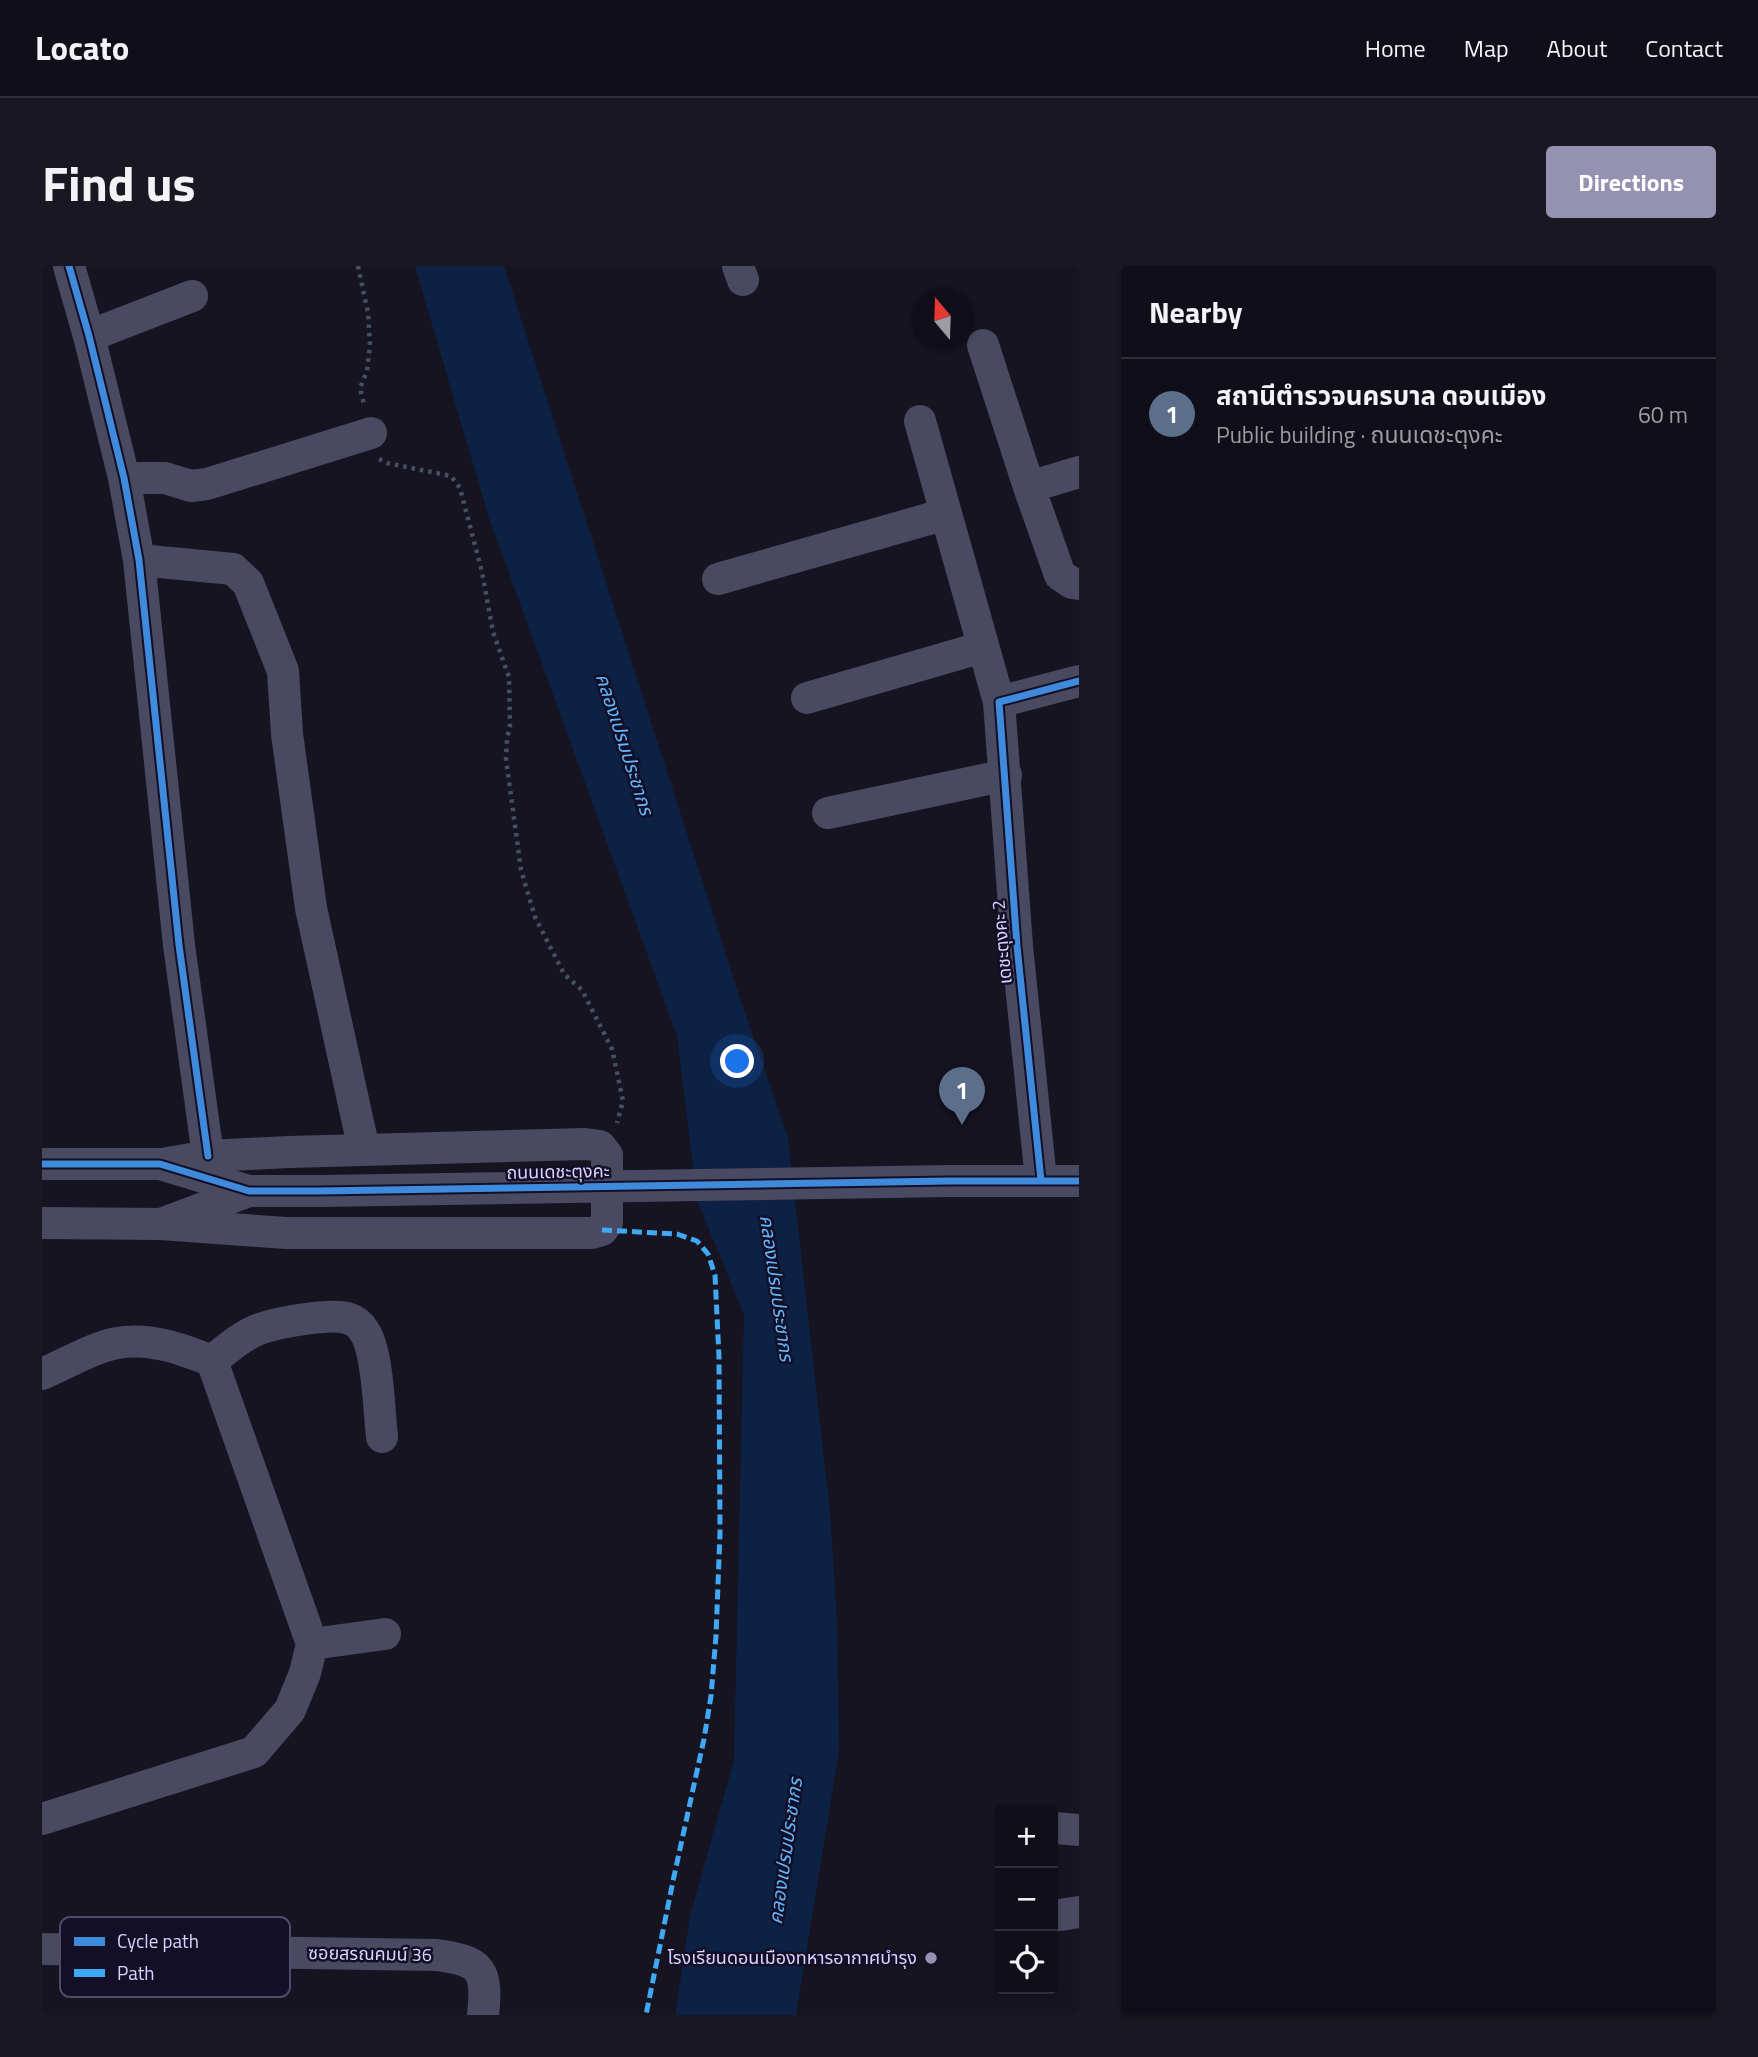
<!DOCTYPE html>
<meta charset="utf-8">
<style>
:root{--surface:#100f19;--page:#191822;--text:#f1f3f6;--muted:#9c9ca2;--line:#302f38;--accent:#9591b1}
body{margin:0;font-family:"Titillium Web","Noto Sans Thai",sans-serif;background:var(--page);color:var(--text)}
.controls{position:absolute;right:21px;bottom:21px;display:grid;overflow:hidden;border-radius:7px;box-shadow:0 2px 5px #0004}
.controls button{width:63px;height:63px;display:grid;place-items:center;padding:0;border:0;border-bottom:2px solid var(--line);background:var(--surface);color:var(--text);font:35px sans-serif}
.compass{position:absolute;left:869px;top:21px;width:63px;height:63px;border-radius:50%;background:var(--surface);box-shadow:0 2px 5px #0004;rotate:341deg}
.you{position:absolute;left:696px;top:796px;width:24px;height:24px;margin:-18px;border:5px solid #fff;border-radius:50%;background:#1a73e8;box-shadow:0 0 0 10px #1a73e833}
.badge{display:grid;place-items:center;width:46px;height:46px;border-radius:50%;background:var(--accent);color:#fff;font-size:23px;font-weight:700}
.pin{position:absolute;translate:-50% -58px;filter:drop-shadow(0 2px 4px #0008)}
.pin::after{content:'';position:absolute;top:37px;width:24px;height:21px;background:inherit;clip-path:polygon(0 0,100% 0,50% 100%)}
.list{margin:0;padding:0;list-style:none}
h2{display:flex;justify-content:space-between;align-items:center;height:91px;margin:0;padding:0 28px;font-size:30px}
h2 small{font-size:23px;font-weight:400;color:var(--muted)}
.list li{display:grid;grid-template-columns:46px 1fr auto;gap:21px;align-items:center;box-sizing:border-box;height:112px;padding:0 28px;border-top:2px solid var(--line)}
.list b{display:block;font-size:26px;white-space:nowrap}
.list p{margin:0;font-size:23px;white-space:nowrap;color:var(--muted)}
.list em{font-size:23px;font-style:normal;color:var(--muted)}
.icon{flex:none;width:38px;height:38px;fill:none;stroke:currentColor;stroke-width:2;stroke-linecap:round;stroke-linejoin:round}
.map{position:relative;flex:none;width:1037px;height:1749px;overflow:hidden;border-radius:7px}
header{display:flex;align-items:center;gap:42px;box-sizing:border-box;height:98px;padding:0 35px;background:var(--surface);border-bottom:2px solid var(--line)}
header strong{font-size:33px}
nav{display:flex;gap:38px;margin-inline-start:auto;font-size:24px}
.intro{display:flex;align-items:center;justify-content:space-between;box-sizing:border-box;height:168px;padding:0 42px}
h1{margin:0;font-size:49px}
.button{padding:18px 32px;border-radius:7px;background:var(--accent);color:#fff;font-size:24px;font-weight:700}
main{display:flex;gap:42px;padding:0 42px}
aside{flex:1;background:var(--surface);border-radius:7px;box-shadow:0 2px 5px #0004}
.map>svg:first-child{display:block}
</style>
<header>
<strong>Locato</strong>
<nav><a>Home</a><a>Map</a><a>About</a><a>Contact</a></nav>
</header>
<div class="intro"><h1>Find us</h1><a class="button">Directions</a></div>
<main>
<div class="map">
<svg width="1037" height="1749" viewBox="0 0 1037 1749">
<rect width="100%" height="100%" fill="#161421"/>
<!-- water -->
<path fill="#0d2144" d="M373 0H462L697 729 746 872 788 1246 795 1354 797 1485 754 1749H633L648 1650 692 1494 702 1049 655 934 635 770 447 252Z"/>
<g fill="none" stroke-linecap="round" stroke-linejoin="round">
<!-- path -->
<path stroke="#44505f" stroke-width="4.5" stroke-dasharray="3.5 5" stroke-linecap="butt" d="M316 0 326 47 328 80 325 105 318 122 322 138
M337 193 345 197 409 210 418 222 440 306 451 366 467 411 468 461 465 472 464 493 479 604 493 651 522 708 540 724 570 783 581 835 575 857"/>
<!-- minor -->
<path stroke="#4a4962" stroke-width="32" d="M27 0 47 70 82 212 97 294 137 679 166 890
M696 0 701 14
M47 70 150 30
M941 79 987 221 1018 309 1030 317 1037 318
M878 155 957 436 975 680 999 914
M82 212H123L149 220 165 218 329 167
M987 221 1037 206
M97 294 191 303 206 317 241 405 245 468 269 642 322 884
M676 313 904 248
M765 432 941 381
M957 436 1037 415
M786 547 964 509
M0 898H118L207 925H278L906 915H1037
M0 957 119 958 207 925
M119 958 244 967H550L560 964 565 957V889L558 880 543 878 247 886 166 890 126 897
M170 1095C184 1084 198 1071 215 1064 232 1057 287 1047 305 1052 312 1054 318 1058 322 1065 336 1084 337 1145 340 1171
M0 1108C24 1098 49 1082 75 1077 108 1071 140 1083 170 1095L270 1378 263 1407 248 1444 212 1486 0 1553
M270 1378 343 1368
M1014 1562 1037 1564
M1011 1650 1037 1646
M0 1683 395 1689C439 1695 446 1703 441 1749"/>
<!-- quiet -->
<path stroke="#3fa9f5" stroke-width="5" stroke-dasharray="10 5" stroke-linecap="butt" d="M560 964 635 968 655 975 666 988 673 1009 677 1091 678 1267 674 1370 669 1430 662 1473 631 1615 604 1749"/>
<!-- cycleway casing -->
<g stroke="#130f26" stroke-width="11">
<path id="cycleway" d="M27 0 47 70 82 212 97 294 137 679 166 890
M0 898H118L207 925H278L906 915H1037
M999 914 975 680 957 436 1037 415"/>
</g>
<!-- cycleway -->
<use href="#cycleway" stroke="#408adc" stroke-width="7"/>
</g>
<!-- markers -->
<circle fill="#9591b1" stroke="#130f26" stroke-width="2.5" cx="889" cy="1692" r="7"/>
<g text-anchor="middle" stroke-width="5" stroke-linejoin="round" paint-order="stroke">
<!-- street labels -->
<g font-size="18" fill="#d9d4ff" stroke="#130f26">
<text transform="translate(960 676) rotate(-95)" y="6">เดชะตุงคะ 2</text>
<text transform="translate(516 906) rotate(-1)" y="6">ถนนเดชะตุงคะ</text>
<text transform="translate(328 1688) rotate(1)" y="6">ซอยสรณคมน์ 36</text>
</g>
<!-- poi labels -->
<g font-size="18" fill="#d9d4ff" stroke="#130f26" text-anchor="end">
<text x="875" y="1698">โรงเรียนดอนเมืองทหารอากาศบำรุง</text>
</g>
<!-- water labels -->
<g font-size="19" font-style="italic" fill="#62b6ff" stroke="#130f26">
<text transform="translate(583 478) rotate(72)" y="7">คลองเปรมประชากร</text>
<text transform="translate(735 1022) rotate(82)" y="7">คลองเปรมประชากร</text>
<text transform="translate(743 1585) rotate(-82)" y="7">คลองเปรมประชากร</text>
</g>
</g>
<!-- legend -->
<rect x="18" y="1651" width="230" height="80" rx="10" fill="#130f26" stroke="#4e4a67" stroke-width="2"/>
<rect x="32" y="1671" width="31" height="9" fill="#408adc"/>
<rect x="32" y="1703" width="31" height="8" fill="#3fa9f5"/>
<g font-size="19" fill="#d9d4ff">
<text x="75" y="1682">Cycle path</text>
<text x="75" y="1714">Path</text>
</g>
</svg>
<div class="controls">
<button>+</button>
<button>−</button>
<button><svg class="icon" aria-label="locate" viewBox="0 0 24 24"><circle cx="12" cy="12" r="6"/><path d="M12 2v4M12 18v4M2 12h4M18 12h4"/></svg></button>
</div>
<svg class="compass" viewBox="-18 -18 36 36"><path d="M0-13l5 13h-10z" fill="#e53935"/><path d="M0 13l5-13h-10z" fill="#9c9ca2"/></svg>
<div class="you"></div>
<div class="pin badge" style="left:920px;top:859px;background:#5c6f8a">1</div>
</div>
<aside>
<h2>Nearby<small></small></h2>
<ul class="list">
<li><span class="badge" style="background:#5c6f8a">1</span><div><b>สถานีตำรวจนครบาล ดอนเมือง</b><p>Public building · ถนนเดชะตุงคะ</p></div><em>60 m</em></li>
</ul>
</aside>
</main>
